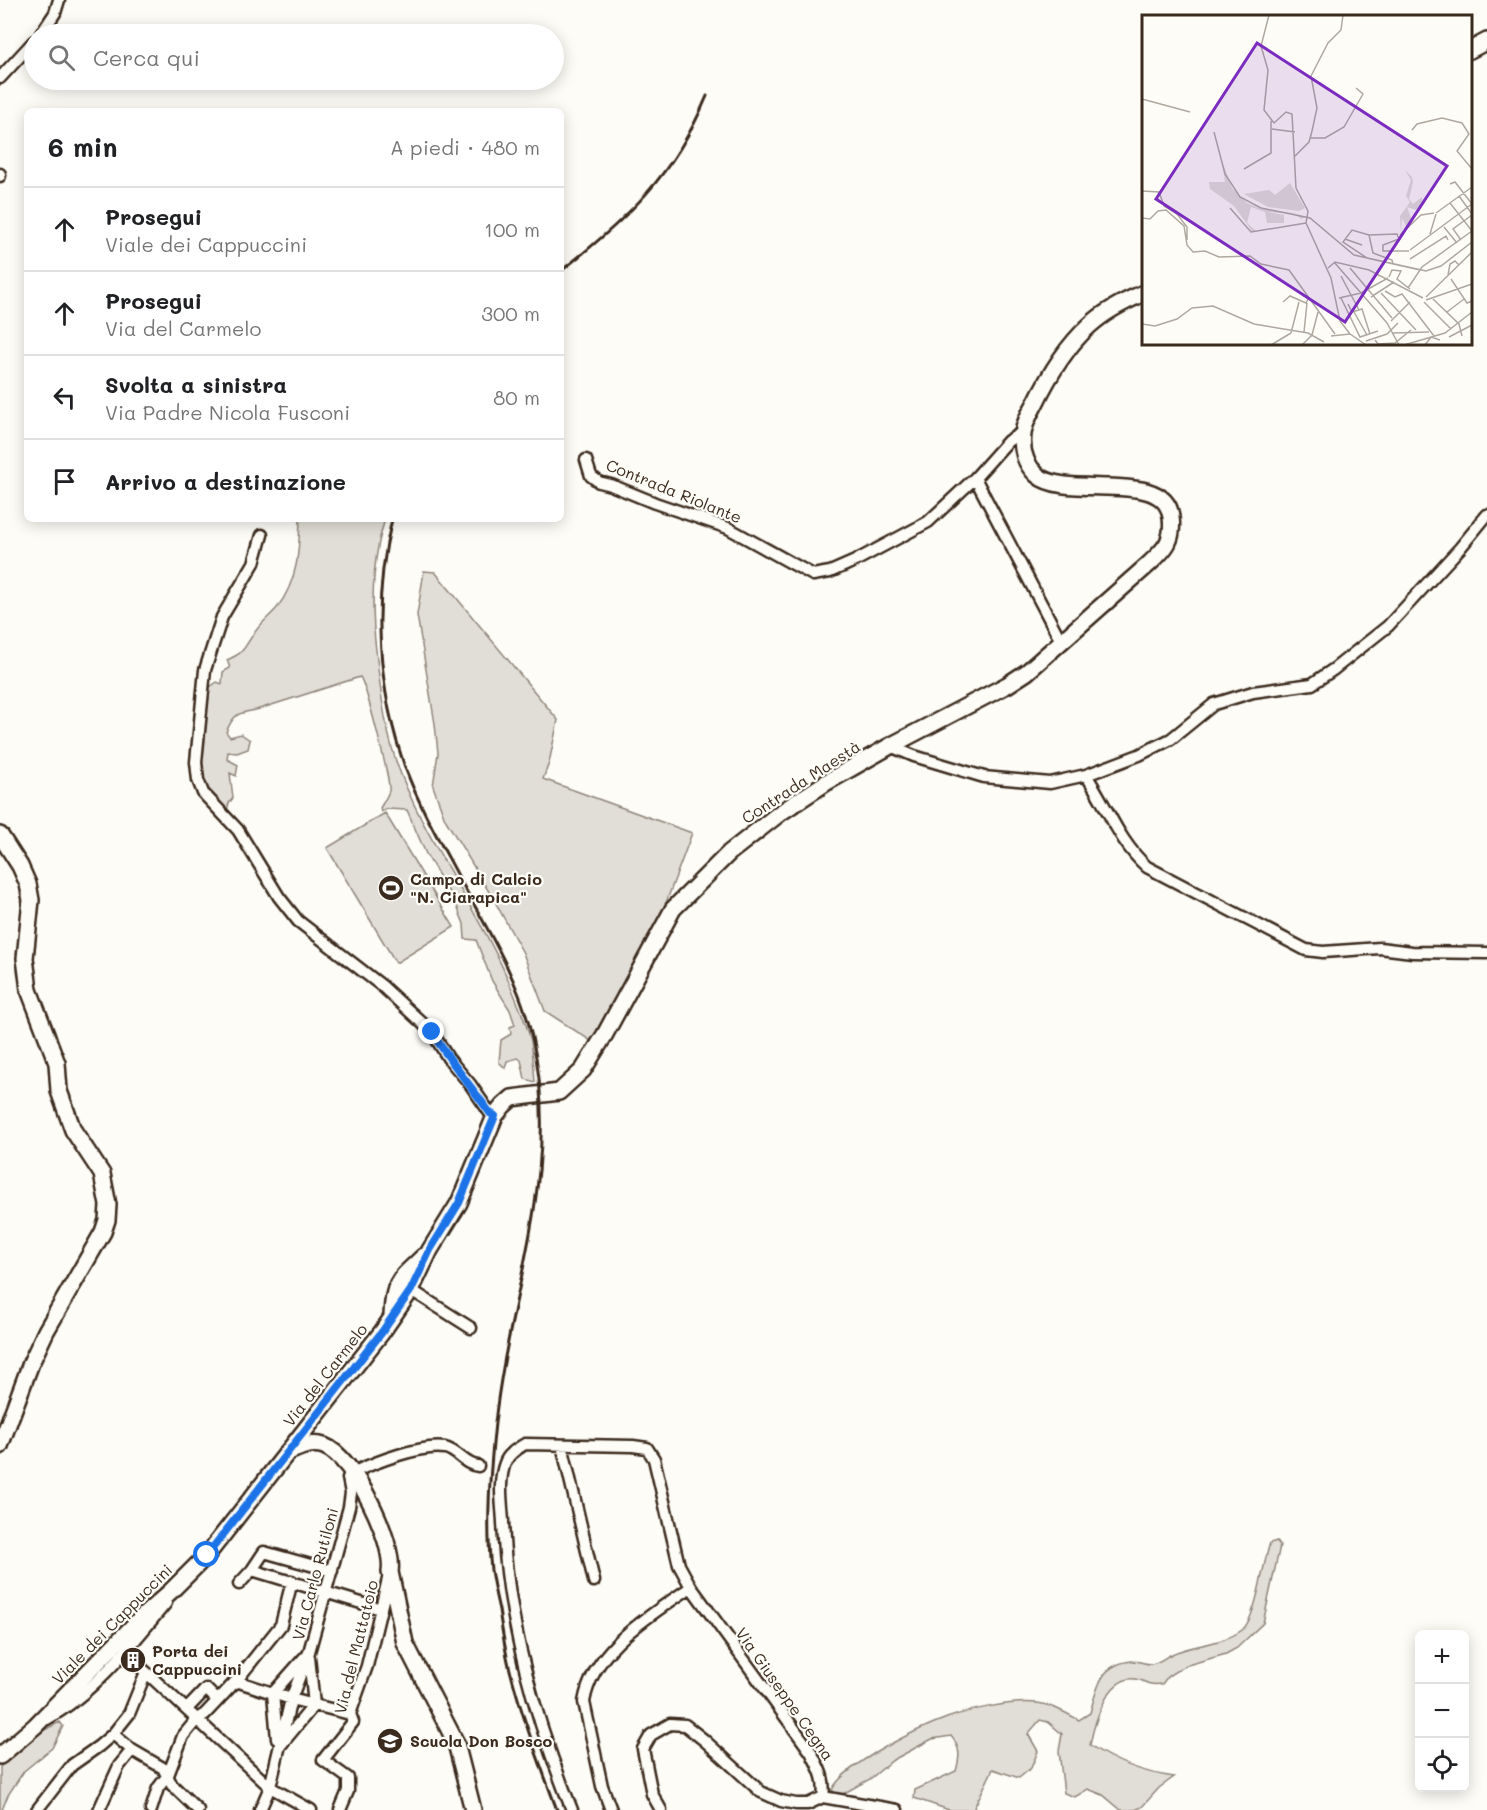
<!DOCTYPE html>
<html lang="it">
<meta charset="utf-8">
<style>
:root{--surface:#fff;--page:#f6f6f6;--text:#202124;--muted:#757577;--line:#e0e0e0}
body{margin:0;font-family:Mali,sans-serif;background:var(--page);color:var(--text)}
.controls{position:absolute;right:18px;bottom:18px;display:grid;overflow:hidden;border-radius:9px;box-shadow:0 3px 15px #0003}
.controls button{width:54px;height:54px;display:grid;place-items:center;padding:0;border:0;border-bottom:2px solid var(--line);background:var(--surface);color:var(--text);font:30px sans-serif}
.stop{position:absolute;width:18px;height:18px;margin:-14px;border:4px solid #1a73e8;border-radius:50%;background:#fff}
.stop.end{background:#1a73e8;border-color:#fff;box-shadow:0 2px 6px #0008}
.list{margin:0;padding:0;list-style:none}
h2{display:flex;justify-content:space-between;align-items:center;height:78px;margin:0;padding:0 24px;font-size:26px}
h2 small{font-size:20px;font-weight:400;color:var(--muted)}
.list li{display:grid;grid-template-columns:39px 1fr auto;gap:18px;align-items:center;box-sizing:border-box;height:84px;padding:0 24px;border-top:2px solid var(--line)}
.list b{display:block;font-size:22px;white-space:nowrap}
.list p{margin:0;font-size:20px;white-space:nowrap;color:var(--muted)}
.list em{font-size:20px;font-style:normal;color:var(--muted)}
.icon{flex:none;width:33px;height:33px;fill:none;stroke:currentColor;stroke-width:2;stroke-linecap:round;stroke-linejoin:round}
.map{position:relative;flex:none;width:1487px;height:1810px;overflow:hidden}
.search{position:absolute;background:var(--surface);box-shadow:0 3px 15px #0003;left:24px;top:24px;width:540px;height:66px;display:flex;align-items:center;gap:15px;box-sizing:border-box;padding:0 21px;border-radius:33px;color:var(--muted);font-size:22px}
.panel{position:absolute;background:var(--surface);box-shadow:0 3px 15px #0003;left:24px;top:108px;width:540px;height:414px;border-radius:9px}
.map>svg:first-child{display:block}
</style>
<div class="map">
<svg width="1487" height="1810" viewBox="0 0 1487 1810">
<rect width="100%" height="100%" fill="#fdfcf7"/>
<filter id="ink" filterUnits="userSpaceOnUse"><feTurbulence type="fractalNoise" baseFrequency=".0167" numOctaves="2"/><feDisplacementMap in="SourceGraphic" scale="12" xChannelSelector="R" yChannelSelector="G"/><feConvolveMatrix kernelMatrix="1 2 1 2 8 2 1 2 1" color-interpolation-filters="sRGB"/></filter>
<g filter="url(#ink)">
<!-- green -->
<path fill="#e1ded7" stroke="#8e847a" stroke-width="1.5" d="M300 519H385C372 560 371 608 376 650 380 687 384 723 395 758 423 841 482 912 514 994 520 1009 527 1025 531 1041 533 1055 534 1069 535 1082L525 1079 521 1060 518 1058 507 1061 505 1068 499 1062 501 1040 511 1034 510 1027 515 1025 510 1010 492 981 476 940 465 939 464 924 456 904 426 854 407 810 387 809 381 812 380 808C383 803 387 797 389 791 391 782 366 685 360 677L256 710C237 713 234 714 226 732L230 737 241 734 250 740 248 749 237 753 228 752 227 759 238 765 236 776 230 773 233 798 229 803 226 814C219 806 210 798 205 788 195 768 204 710 210 687L217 682 222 684 223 672 230 668 227 660C246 652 243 648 255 632 261 623 270 616 277 608 298 580 299 552 300 519Z
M424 571 435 572 558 720 549 763 543 779 692 833 657 927 594 1043 545 1011 523 953 494 900 445 819 433 786 438 753 435 724 417 615Z
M385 813 454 927 396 963 327 848Z
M1277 1541 1280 1546 1263 1623 1237 1648 1226 1654 1184 1666 1168 1676 1162 1684C1145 1686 1146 1680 1135 1679 1107 1676 1094 1724 1090 1745 1115 1762 1145 1773 1174 1777L1159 1788 1142 1807 1135 1810H1121L1103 1795 1088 1789 1075 1797 1064 1793 1059 1751 1062 1734 1048 1722 1040 1720 1028 1734 1038 1751 1031 1768 1019 1778 993 1769 973 1810H949L914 1798 915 1790 956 1771C960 1757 961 1748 951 1736L932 1739 893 1760 870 1779 839 1796 832 1790C844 1764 919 1728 947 1718 968 1710 1014 1700 1037 1703 1052 1705 1066 1713 1079 1720L1090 1713C1097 1688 1100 1663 1133 1661 1139 1661 1145 1664 1151 1664 1159 1663 1165 1657 1172 1654 1193 1644 1222 1645 1242 1630 1256 1619 1263 1563 1270 1543Z
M60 1722 63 1726 52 1748 24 1771 8 1795 2 1810H0V1767C18 1747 36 1733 60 1722Z"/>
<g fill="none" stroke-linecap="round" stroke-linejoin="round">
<!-- street casing -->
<g stroke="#3b2a1e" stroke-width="15">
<path id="street" d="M41 34 55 13 59 0
M0 78 34 41
M0 174V176
M586 460 591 476 599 482 611 485 655 503 728 528 813 575 830 572 855 561 928 522 975 478 1008 441 1023 432
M975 478 1062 643
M262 535 254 563 222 617 205 670 196 762 198 780 203 793 238 830 279 897 298 921 382 986 432 1032 448 1058 470 1084 490 1113 495 1116
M890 746 914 756 984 777 1050 783 1086 775 1139 755 1171 739 1214 704 1253 692 1312 684 1334 669 1388 626 1460 548 1487 515
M1086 775C1108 807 1118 841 1147 867L1306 950 1323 952 1380 948 1412 952 1487 953
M411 1290 471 1328
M562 1445 594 1581
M354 1472C376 1462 422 1444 445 1448 458 1451 465 1465 478 1466
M252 1570 381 1609
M239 1584 252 1570 264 1552 332 1571
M135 1662 270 1787 311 1810
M236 1681 291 1699 350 1714
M187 1709 206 1689 217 1700
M47 1719C94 1693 132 1644 166 1603
M113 1734 132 1750 163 1768 172 1785 198 1810
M277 1739 273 1693 304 1658
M280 1746 314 1705 309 1657
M823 1797 897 1810
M37 1810 72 1765 99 1746 113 1734 129 1714 146 1672
M99 1810 119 1766 132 1750
M151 1810 158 1788 168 1775 183 1736 197 1719 205 1714 236 1681 281 1625 292 1581
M260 1810 270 1787 291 1699 309 1652 340 1540 349 1507 351 1493 348 1478 352 1469
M340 1810 348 1791V1778L323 1760 353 1722 350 1714 367 1666 389 1575
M572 1810C535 1718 507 1622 503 1522 502 1503 498 1481 505 1463 508 1454 517 1449 525 1444L633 1446 647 1448 654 1459 679 1565 691 1587 811 1752C819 1768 826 1779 823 1797L808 1804H796L781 1801 761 1792 704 1740 685 1725 670 1724 651 1735 643 1749 652 1794 661 1810
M611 1810 602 1786 584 1702C593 1648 650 1616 691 1587"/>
</g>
<!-- secondary casing -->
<g stroke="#3b2a1e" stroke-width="20">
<path id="secondary" d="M1470 50 1487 41
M0 835 20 866 28 884 31 900 25 958 29 990 57 1063 59 1091 73 1130 102 1174 108 1205 107 1220 103 1232 46 1331 31 1363 0 1446
M392 1316C393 1280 400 1279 424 1256
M289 1452C300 1447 312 1442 324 1446 354 1457 395 1542 390 1572L405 1643 456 1743 473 1810
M0 1756 35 1726 141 1618 171 1591 207 1555 382 1332 411 1290 430 1250 459 1203 495 1116 503 1106 512 1098 559 1092 583 1070 604 1036 673 909 729 853 780 813 827 782 890 746 1007 685 1027 672 1149 564C1165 549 1174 541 1171 517 1166 467 1066 501 1037 475 1025 464 1021 449 1023 434 1024 423 1030 413 1035 404 1049 375 1065 348 1089 326 1104 312 1125 301 1144 293"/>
</g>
<!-- street -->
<use href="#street" stroke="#fdfcf7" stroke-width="10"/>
<!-- secondary -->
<use href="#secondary" stroke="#fdfcf7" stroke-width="15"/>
<!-- rail -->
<path stroke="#3b2a1e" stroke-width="3" d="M561 271C627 219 674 175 707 96
M392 519C372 603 377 689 406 770 421 810 443 847 463 885 490 933 520 983 532 1037 563 1172 509 1292 495 1423 490 1472 486 1522 491 1570 493 1584 496 1597 499 1610 502 1630 505 1650 510 1670 522 1717 540 1764 557 1810"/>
</g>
</g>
<g fill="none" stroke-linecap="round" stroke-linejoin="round" filter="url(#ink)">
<!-- route -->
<path stroke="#1a73e8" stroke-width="8" d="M207 1555 382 1332 411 1290 430 1250 459 1203 495 1116 490 1113C471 1086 449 1061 432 1032"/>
</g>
<!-- icons -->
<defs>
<g id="stadium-disc" transform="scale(1.35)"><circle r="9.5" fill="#3b2a1e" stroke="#fdfcf7"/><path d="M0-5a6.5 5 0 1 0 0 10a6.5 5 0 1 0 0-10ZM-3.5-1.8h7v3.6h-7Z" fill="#fff"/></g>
<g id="building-disc" transform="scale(1.35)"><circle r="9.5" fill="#3b2a1e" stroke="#fdfcf7"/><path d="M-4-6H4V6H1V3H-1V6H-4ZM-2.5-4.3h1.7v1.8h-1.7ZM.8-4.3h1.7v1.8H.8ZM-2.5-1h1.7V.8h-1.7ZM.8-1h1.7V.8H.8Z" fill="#fff"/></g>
<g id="school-disc" transform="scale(1.35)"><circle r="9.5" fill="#3b2a1e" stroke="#fdfcf7"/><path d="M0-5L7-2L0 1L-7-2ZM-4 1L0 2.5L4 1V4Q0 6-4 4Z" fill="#fff"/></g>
</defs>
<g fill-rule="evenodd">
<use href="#stadium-disc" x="391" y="888"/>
<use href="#building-disc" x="133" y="1660"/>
<use href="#school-disc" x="390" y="1741"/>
</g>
<g text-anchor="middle" stroke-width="4.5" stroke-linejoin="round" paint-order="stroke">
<!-- street labels -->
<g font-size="16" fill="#3b2a1e" stroke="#fdfcf7">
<text transform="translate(674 491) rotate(22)" y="6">Contrada Riolante</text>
<text transform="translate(801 782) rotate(-33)" y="6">Contrada Maestà</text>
<text transform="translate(325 1375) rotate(-52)" y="6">Via del Carmelo</text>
<text transform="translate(315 1574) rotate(-75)" y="6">Via Carlo Rutiloni</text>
<text transform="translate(112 1624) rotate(-45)" y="6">Viale dei Cappuccini</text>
<text transform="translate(356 1647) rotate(-76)" y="6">Via del Mattatoio</text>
<text transform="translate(785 1694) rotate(55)" y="6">Via Giuseppe Cegna</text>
</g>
<!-- poi labels -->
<g font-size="16" font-weight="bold" fill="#3b2a1e" stroke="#fdfcf7" text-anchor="start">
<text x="410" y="885">Campo di Calcio<tspan x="410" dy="18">"N. Ciarapica"</tspan></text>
<text x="152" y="1657">Porta dei<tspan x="152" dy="18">Cappuccini</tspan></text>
<text x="410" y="1747">Scuola Don Bosco</text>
</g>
</g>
<!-- overview -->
<g transform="translate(1142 15)">
<rect width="330" height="330" fill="#fdfcf7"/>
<path d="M80 146 90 173 105 188 120 194 151 198 164 202 159 204 154 199 126 197 142 200V208H125L123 197 109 192 105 208 114 216H110L92 191 68 174 67 167H83ZM263 155 270 162 271 167 267 184 271 189 280 182 281 190 274 195 265 192 270 206 264 211 260 203 259 218 258 201 268 187 264 181 269 165ZM148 168 163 193 157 196 126 192 102 179 127 175 133 180Z" fill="#e1ded7"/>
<path fill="none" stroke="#afa8a0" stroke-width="1.5" d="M127 0 119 31 126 55 122 95 132 108 144 97 150 99 154 173 166 196 164 208 189 263 198 306 208 319M0 84 48 97M130 114 153 117M270 115 275 109 300 103 320 108 327 119 315 136 330 154M72 117 83 159 98 182 119 193 168 203 212 240 284 256 299 251 330 227M169 123H183L202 112 221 79 214 73M152 142 167 127 170 116 175 93 169 61 186 28 199 15 201 0M102 154 129 138V106M308 169 313 167 330 189M0 176 17 177 22 191 35 199 45 212V225M317 181 330 199M308 188 330 216M88 193 109 217 164 208M294 198 330 172M0 203 8 204 16 196 24 195 42 211 45 230 51 237 63 236 77 242 108 241 119 249 147 255 193 319M302 212 315 228M288 219 294 199M227 220 231 238 250 245 251 249M258 220 279 200 292 198M203 224 220 230M319 225 311 214 330 200M268 235 330 189M267 236H241V230L257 224 255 219 227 220 210 215 201 227 225 243 278 255M268 244 304 221 306 225M192 247 245 308 257 330M186 253 193 247 227 255 281 283M208 253 250 303M306 260 308 249 313 246 317 250M199 261 217 295M247 262 250 255 259 256 255 264 268 274M309 264 325 288 330 286M266 273 280 252 330 216M243 276 253 282 260 279 292 321M239 278 274 315M229 282 252 267M284 282 330 237M197 283 219 278 246 263M199 283 218 322 236 316M291 284 317 309 320 321M284 285 330 269M141 287 148 281 164 288 166 284M282 287 309 314M206 289 210 297 220 294 228 319M212 297 225 320M305 297 322 284M249 306 268 287M0 309 13 311 35 304 50 293 71 291 112 309 166 318 182 327M162 317 165 288M149 318 157 287M251 318 287 317M189 321 208 319 224 330M307 322 330 310M233 325 236 329 253 328 269 315M224 326 245 319 256 308M129 330 149 318M160 330 170 320 176 297M262 330 303 318 330 297M283 330 289 322 298 325"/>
<path fill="#7b2cbf" fill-opacity="0.15" stroke="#7b2cbf" stroke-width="3" d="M115 28 305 151 203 307 14 184Z"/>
<rect width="330" height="330" fill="none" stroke="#3b2a1e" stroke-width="3"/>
</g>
</svg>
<div class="controls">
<button>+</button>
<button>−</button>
<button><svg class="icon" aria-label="locate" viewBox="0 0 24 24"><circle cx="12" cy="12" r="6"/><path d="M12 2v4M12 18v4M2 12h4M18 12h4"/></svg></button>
</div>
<div class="stop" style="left:207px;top:1555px"></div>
<div class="stop end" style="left:432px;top:1032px"></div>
<div class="search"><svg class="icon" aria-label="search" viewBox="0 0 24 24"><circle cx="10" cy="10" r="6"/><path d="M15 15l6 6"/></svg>Cerca qui</div>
<section class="panel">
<h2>6 min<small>A piedi · 480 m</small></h2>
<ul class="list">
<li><svg class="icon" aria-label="ahead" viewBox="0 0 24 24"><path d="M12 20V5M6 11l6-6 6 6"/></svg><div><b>Prosegui</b><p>Viale dei Cappuccini</p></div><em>100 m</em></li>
<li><svg class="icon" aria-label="ahead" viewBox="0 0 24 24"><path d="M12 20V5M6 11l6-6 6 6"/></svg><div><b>Prosegui</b><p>Via del Carmelo</p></div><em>300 m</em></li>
<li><svg class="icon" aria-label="left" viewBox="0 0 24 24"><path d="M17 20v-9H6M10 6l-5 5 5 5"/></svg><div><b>Svolta a sinistra</b><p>Via Padre Nicola Fusconi</p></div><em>80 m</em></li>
<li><svg class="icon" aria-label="arrive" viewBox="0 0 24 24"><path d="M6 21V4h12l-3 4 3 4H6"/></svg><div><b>Arrivo a destinazione</b></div></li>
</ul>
</section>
</div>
